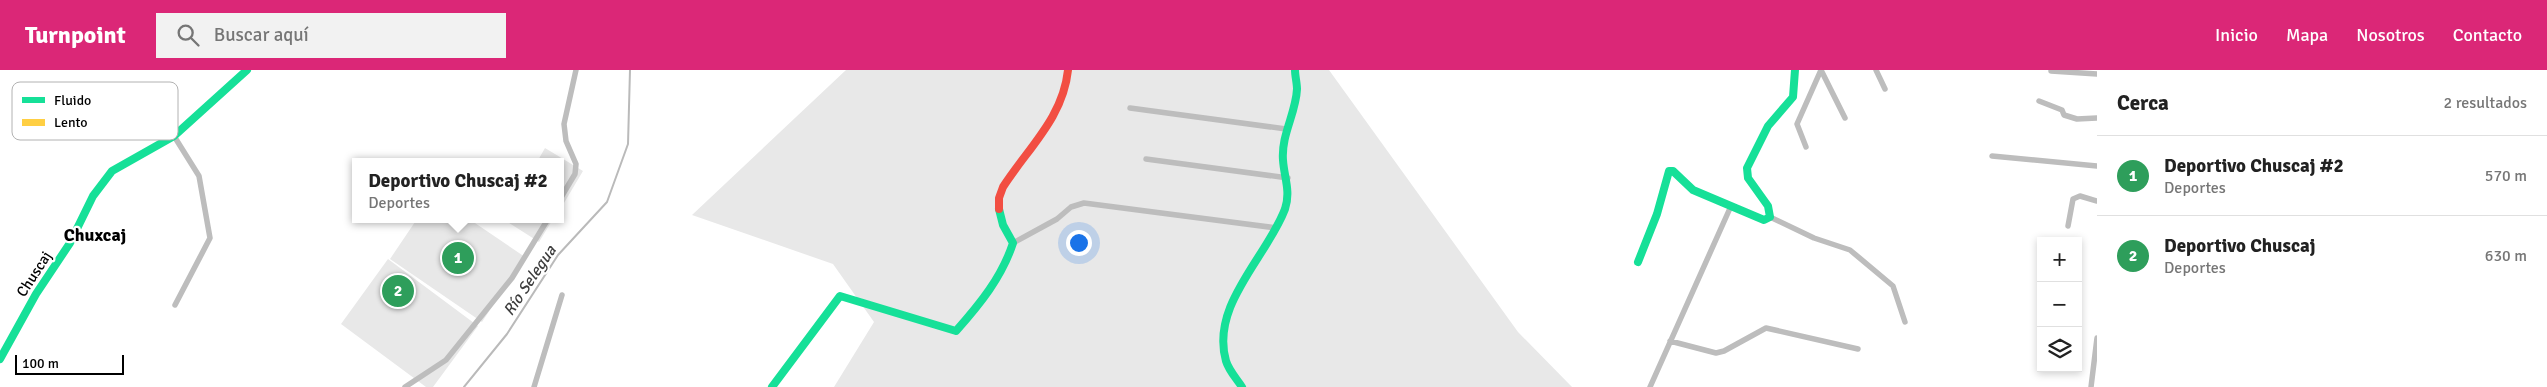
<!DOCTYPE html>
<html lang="es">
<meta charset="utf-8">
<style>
:root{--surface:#fff;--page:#f2f2f2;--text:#222;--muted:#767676;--line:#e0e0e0;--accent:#db2777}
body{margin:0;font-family:Signika,sans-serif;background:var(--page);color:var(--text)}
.controls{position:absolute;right:15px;bottom:15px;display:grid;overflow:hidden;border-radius:0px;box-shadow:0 2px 8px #0003}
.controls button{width:45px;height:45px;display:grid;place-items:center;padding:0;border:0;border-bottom:1px solid var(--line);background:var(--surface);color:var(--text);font:25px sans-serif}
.scale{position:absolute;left:15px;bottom:12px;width:109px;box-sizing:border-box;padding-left:5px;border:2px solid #000;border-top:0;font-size:14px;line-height:18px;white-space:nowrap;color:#000;-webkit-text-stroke:4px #fff;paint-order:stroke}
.you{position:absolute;left:1078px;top:172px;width:18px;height:18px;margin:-12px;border:4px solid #fff;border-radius:50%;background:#1a73e8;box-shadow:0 0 0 8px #1a73e833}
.badge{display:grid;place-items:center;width:32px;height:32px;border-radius:50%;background:var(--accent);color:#fff;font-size:16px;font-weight:700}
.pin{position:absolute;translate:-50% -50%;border:2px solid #fff;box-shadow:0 1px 5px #0006}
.popup{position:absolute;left:352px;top:88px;width:212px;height:65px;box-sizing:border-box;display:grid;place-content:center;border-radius:0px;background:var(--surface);filter:drop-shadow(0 1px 4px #0005);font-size:16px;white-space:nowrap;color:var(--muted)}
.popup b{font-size:19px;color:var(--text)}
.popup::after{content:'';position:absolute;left:50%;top:100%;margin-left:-10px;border:10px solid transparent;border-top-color:var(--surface)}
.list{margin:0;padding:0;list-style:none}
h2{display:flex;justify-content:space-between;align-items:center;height:65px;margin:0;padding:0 20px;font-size:21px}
h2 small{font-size:16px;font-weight:400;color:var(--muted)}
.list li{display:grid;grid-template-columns:32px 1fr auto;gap:15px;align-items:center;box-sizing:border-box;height:80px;padding:0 20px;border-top:1px solid var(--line)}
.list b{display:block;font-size:19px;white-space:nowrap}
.list p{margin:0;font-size:16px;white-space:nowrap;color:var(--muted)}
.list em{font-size:16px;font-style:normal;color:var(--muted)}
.icon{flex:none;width:28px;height:28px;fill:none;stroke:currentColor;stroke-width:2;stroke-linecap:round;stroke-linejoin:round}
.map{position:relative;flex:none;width:2097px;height:317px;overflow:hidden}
header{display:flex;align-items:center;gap:30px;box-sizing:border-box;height:70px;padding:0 25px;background:var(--accent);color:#fff}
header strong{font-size:24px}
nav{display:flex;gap:28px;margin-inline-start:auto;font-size:18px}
.search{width:350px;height:45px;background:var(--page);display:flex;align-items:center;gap:12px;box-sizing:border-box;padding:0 18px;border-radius:0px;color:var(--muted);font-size:19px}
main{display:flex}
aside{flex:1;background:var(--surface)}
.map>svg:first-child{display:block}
</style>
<header>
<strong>Turnpoint</strong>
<div class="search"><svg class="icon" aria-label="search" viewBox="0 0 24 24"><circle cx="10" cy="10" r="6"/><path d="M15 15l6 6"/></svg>Buscar aquí</div>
<nav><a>Inicio</a><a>Mapa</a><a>Nosotros</a><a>Contacto</a></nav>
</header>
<main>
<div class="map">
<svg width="2097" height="317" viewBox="0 0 2097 317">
<rect width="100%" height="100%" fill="#fff"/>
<!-- green -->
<path fill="#e8e8e8" d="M846 0H1329L1518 262 1572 317H834L874 252 833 194 692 145Z
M545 78 583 101 561 138 560 92H537Z
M417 149H469L525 187 482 252 390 189Z
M503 149H553L539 172Z
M388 189 478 256 433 317H426L341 254Z"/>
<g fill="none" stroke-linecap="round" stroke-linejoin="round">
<!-- stream -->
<path stroke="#bababa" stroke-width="2" d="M464 317 507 264 558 185 607 132 628 74 630 0"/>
<!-- street -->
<path stroke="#bdbdbd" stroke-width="5.5" d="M1821 0 1845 48
M1876 0 1885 19
M2051 1 2097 4
M2039 31 2062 40 2064 45 2077 49 2097 48
M1130 38 1286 59
M174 66 199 106 210 168 175 235
M1806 77 1797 54 1821 0
M1992 86 2097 96
M1146 89 1288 108
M560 129 575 104 576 94 566 71 564 54 576 0
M1770 147 1814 168 1850 180 1893 216 1905 252
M2068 156 2073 129 2080 126 2097 131
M1013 173 1057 149 1071 137 1084 133 1277 158
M1670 271 1716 283 1724 281 1766 258 1858 279
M405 317 446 290 512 208 548 149
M534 317 562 225
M1650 317 1731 136
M2091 317 2097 268"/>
<!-- fast -->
<path stroke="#16e098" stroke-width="8" d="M1638 192 1657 144 1669 101H1673L1693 120 1764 150 1770 147 1768 136 1748 108 1747 98 1768 56 1793 27 1795 0
M0 289 36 224 70 173 93 126 112 101 174 66 247 0
M772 317 840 226 956 261C980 234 1002 207 1013 173L1003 155 999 139
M1242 317C1237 309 1229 301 1226 291 1210 235 1267 187 1285 139 1291 121 1284 107 1283 90 1281 65 1296 43 1297 19 1297 13 1295 6 1295 0"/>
<!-- jam -->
<path stroke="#f24e42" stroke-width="8" d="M999 139V128L1003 117C1028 78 1063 48 1068 0"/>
</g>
<g text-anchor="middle" stroke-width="4.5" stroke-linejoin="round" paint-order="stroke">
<!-- street labels -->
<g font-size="15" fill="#000" stroke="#fff">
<text transform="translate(34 204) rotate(-57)" y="5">Chuscaj</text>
</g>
<!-- water labels -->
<g font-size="16" font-style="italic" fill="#3d3d3d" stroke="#fff">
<text transform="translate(529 210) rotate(-56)" y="6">Río Selegua</text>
</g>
<!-- quarter labels -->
<g font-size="18" font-weight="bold" fill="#000" stroke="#fff">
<text x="95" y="171">Chuxcaj</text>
</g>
</g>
<!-- legend -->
<rect x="12" y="12" width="166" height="58" rx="8" fill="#fff" stroke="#b2b2b2" stroke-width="1"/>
<rect x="22" y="27" width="23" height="6" fill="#16e098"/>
<rect x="22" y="49" width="23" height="7" fill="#ffcf43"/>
<g font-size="14" fill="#000">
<text x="54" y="35">Fluido</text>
<text x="54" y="57">Lento</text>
</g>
</svg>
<div class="controls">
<button>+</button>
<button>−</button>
<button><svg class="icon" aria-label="layers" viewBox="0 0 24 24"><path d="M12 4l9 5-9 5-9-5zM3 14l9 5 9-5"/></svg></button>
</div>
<div class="scale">100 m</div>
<div class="you"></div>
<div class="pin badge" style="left:458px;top:188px;background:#2e9e5b">1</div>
<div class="popup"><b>Deportivo Chuscaj #2</b>Deportes</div>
<div class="pin badge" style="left:398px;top:221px;background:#2e9e5b">2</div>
</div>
<aside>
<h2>Cerca<small>2 resultados</small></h2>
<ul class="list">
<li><span class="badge" style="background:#2e9e5b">1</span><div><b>Deportivo Chuscaj #2</b><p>Deportes</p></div><em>570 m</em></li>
<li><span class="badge" style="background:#2e9e5b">2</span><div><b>Deportivo Chuscaj</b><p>Deportes</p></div><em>630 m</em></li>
</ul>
</aside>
</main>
